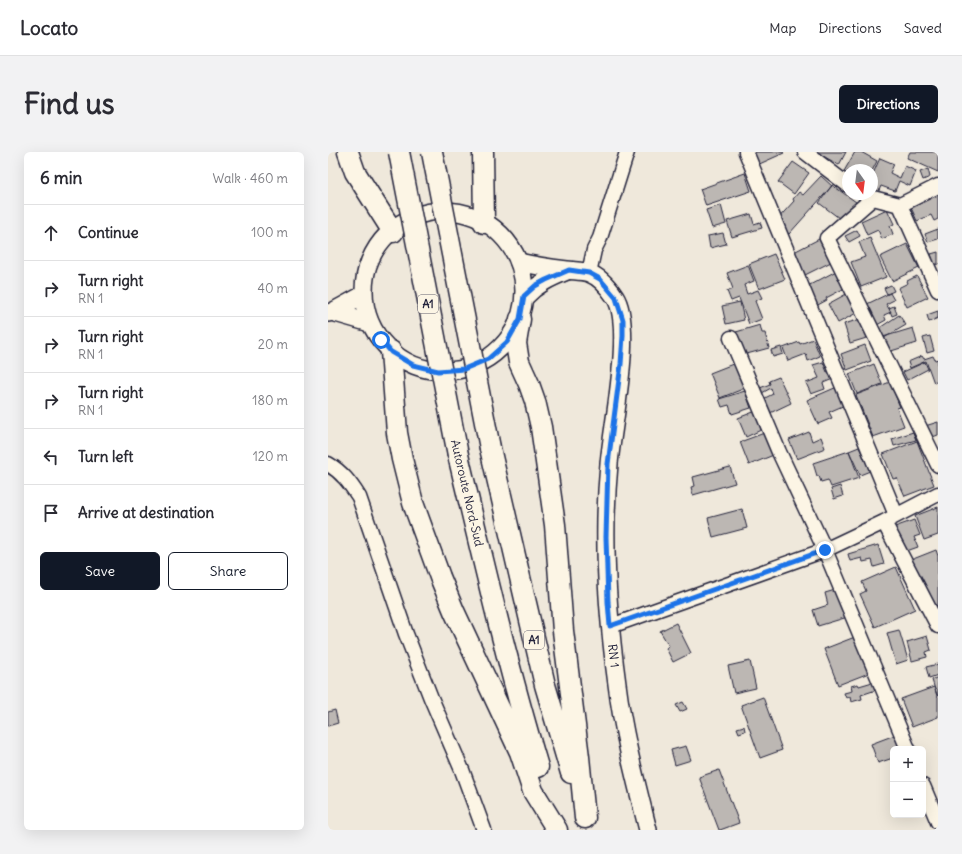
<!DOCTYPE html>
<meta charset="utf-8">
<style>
:root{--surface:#fff;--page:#f2f2f3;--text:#2b2b33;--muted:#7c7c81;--line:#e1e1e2;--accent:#111827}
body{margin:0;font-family:Delius,sans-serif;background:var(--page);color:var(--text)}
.controls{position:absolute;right:12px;bottom:12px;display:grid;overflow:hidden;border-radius:6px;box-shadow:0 4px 16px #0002}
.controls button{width:36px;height:36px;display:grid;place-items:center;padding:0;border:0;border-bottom:1px solid var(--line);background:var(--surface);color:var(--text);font:20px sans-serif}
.compass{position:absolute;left:514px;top:12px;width:36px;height:36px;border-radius:50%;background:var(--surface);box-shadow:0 4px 16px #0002;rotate:166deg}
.stop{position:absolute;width:12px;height:12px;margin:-9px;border:3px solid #1a73e8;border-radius:50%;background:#fff}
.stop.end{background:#1a73e8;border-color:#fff;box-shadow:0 1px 4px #0008}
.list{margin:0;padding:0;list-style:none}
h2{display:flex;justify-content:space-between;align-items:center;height:52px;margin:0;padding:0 16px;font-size:17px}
h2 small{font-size:13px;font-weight:400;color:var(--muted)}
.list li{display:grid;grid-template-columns:26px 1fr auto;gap:12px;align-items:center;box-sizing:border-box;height:56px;padding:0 16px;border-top:1px solid var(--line)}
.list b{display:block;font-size:15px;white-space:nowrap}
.list p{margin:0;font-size:13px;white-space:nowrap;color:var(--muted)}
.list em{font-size:13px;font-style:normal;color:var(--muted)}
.actions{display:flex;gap:8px;padding:12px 16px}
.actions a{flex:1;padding:9px 0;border:1px solid var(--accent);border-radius:6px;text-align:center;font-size:14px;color:var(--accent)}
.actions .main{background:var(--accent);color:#fff}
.icon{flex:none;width:22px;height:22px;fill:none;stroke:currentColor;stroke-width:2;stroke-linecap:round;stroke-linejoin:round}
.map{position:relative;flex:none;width:610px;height:678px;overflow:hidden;border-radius:6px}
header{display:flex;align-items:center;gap:24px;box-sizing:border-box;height:56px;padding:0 20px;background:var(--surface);border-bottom:1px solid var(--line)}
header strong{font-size:19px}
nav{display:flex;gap:22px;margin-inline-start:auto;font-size:14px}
.intro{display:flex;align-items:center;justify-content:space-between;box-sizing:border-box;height:96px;padding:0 24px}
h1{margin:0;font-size:28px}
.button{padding:10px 18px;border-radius:6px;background:var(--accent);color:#fff;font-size:14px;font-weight:700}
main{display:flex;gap:24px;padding:0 24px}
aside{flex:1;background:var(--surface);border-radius:6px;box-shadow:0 4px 16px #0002}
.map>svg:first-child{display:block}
</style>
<header>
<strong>Locato</strong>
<nav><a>Map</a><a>Directions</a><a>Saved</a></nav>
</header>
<div class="intro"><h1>Find us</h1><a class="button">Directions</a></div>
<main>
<aside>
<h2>6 min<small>Walk · 460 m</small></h2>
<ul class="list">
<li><svg class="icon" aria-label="ahead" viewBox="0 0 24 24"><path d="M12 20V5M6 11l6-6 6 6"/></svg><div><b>Continue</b></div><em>100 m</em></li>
<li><svg class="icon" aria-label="right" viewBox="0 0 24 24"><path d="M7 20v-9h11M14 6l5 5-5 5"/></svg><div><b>Turn right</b><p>RN 1</p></div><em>40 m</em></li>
<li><svg class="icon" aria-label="right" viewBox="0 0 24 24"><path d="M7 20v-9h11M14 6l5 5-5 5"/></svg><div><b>Turn right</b><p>RN 1</p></div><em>20 m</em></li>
<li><svg class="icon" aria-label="right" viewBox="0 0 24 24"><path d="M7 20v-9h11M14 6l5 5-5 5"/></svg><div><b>Turn right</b><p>RN 1</p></div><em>180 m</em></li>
<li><svg class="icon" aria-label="left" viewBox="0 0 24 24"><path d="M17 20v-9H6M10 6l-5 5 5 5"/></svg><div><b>Turn left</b></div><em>120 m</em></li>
<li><svg class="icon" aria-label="arrive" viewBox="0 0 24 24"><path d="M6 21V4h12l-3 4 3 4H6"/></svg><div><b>Arrive at destination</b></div></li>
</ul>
<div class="actions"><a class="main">Save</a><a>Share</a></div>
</aside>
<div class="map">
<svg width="610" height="678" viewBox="0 0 610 678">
<rect width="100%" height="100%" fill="#efe8db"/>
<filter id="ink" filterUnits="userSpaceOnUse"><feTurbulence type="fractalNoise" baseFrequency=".025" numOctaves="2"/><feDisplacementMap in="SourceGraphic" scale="8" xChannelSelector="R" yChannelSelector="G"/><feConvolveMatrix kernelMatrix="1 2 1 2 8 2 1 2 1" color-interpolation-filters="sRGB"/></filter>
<g filter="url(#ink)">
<!-- building -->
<path fill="#bcb7b3" stroke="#22223b" d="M421 0H455L456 1 427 14Z
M488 0H518L511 13Z
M527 0H533L549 9 544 19 520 18V24L515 21Z
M582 0H610V20L579 6Z
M552 6 566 12 562 21 572 26 577 14 588 19 582 34 571 29 567 39 553 34 549 43 544 41V24Z
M465 10 481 21 466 42 450 30Z
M600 17 602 25 595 28 592 20Z
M417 21 423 39 378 54 372 37Z
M493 24 504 34 461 82 447 70 466 49 465 47 471 40 475 43Z
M504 33 528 50 515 69 491 51Z
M610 38V67L606 69 603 63 589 69 581 51Z
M393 53 398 72 384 76 378 58Z
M559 57 566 72 562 74 565 82 554 87 550 78 539 83 533 69Z
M423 62 426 72 432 70 434 76 404 85 399 69Z
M610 77V87L600 90 597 82Z
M529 78 532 84 521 90 517 84Z
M395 81 398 92 382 96 380 84Z
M542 86 558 125 533 135 523 110 537 105 531 90Z
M491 87 503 110 477 123 466 100Z
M579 92 591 116 564 129 552 105Z
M610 100V112L606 113 603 102Z
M446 102 457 127 431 137 421 112Z
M420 113 426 129 416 133 419 142 430 138 434 146 427 149 434 167 421 172 411 146 403 149 399 139 405 137 399 121Z
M510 118 519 135 498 146 499 148 488 154 478 135Z
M589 124 600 145 579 155 570 136 580 131 579 129Z
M563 133 566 139 559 142 556 136Z
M522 140 532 159 510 171 500 152Z
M562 141 566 148 558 152 563 160 556 163 558 168 549 173 539 152Z
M412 150 416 168 398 172 394 154Z
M566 154 569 162 564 164 561 156Z
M610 159V166L601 170 599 163Z
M571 163 578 173 556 186 550 177Z
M536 166 542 185 522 191 516 172Z
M432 173 434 181H437L441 196 415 203 408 180Z
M585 176 589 191 560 200 555 185Z
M602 184 606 199 599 201 595 186Z
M485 187 492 204 480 209 478 202 460 209 455 196 471 190 472 192Z
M537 193 543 209 519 218 513 202Z
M453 195 455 202 445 205 443 198Z
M594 204 596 207 605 204 607 208 610 207V229L606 231 598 209 582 216 580 210Z
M410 210 420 235 392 246 382 221Z
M495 210 499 220 501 219 505 227 495 231 497 237 483 242 478 231 491 226 485 213Z
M597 210 600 217 579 228 575 220Z
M546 212 554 232 529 242 521 222Z
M451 225 463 251 442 261 435 247 445 242 443 236 434 241 432 236 442 232 441 229Z
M562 230 572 255 569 256 576 274 545 285 528 243Z
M509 235 517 253 501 260 504 266 490 272 479 248Z
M417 239 423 256 404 262 401 253 394 255 391 247Z
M428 259 435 277 418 285 410 266Z
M610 270V283L602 286 597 274Z
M439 280 448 302 421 313 412 290Z
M481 280 484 289 493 285 497 296 469 307 461 288Z
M585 280 588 288 566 294 564 287Z
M589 289 606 333 577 344 569 326 565 327 555 302Z
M531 295 542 319 532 323 521 299Z
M521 299 531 326 503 335 500 328 493 330 491 324H489L485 311Z
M402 315 407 331 365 343 363 335 367 334 365 325Z
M512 334 515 344 506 347 503 337Z
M610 355V383L596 388 587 364Z
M414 357 419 376 385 385 380 366Z
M586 368 592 383 586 385 590 395 573 401 564 376Z
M550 393 556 412 546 415 544 408 535 410 534 406 522 409 520 402Z
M608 398 610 404V453L597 458 575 411Z
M568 415 587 457 547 475 532 442 538 439 534 430Z
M514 436 523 464 490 474 485 458 500 453 497 441Z
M348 471 363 501 345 510 338 496 341 494 332 479Z
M571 478 580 508 568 512 559 481Z
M532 483 546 519 510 533 496 497Z
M599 484 603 498 598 500 599 505 584 509 579 490Z
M422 509 428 536 406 541 400 514Z
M610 512V523L601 526 598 515Z
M610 525V544H609L604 528Z
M548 529 551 537 533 543 534 547 523 550 522 545 518 546 516 541 524 539 523 534 530 532 531 534Z
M606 535 610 545V565L584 575 573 547Z
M435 545 454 598 432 606 413 553Z
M355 550 359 557 352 560 348 553Z
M7 558 10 571 0 574V560Z
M416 574 417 579 411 581 409 576Z
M572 581 578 597H565V606L550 611 543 592Z
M358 594 363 608 347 613 343 598Z
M391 618 411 671 392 678H391L371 625Z"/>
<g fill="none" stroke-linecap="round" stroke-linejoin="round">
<!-- minor casing -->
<g stroke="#22223b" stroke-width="17">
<path id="minor" d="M418 0 568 363
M477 0 520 33
M537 42 545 46 572 53 610 34
M545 46 499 86 610 313
M572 53 610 138
M261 121 266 98 272 86 299 0
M403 186 451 300 497 398 580 597
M0 312C14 320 22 331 31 345L78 482 103 546 134 618 156 678
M556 370 610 474
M283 474 497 398 556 370 610 342
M595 634 610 670"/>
</g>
<!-- major casing -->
<g stroke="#22223b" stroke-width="20">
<g id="major">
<circle cx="116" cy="139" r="80"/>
<path id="s1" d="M191 110C207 114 222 116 239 118 246 119 255 119 261 121 272 125 281 136 287 145 306 174 284 275 281 312 274 385 279 459 289 532 295 581 308 630 320 678"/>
<path d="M197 145C209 132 222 126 239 119"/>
<path d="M4 160 42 171"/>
<path d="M0 161 4 160 35 143"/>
</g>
</g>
<!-- highway casing -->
<g stroke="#22223b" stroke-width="23">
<path id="highway" d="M20 0 27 20 65 80
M155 0 156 71
M192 167 188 191 191 210 201 232 207 249 213 275 227 373 235 479 251 605 257 666
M63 199 69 281 74 307 85 351 112 425 126 459 192 600 205 639 229 678
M162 296 217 533 243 621
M130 303C155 408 179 512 210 615"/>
</g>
<!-- minor -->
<use href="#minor" stroke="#fcf5e5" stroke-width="14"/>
<!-- major -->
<use href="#major" stroke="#fcf5e5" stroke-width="17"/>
<!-- highway -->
<use href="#highway" stroke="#fcf5e5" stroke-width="20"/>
<!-- highway-bridge casing -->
<g stroke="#22223b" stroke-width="23" stroke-linecap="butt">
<path id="highway-bridge" d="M71 0 130 303
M104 0 162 296"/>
</g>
<!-- highway-bridge -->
<use href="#highway-bridge" stroke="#fcf5e5" stroke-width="20"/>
</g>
</g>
<g fill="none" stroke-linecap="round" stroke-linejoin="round" filter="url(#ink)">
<!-- route -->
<path stroke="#1a73e8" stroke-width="5" d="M53 188 63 200 85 213 110 219 136 217 160 207 179 190 192 167 196 144 207 134 218 128 241 118 261 121 272 127 288 146 295 168V184L293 212 280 312 278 385 280 450 282 474 497 398"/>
</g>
<g text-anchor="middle" stroke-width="3" stroke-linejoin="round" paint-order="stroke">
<!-- shield labels -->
<g fill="#fcf5e5" stroke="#63616e" stroke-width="1">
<rect x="90" y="143" width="20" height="18" rx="3"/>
<rect x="196" y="479" width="20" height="18" rx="3"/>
</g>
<g font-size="11" font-weight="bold" fill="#22223b">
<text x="100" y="156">A1</text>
<text x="206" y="492">A1</text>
</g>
<!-- street labels -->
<g font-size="12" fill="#22223b" stroke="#fcf5e5">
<text transform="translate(139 341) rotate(77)" y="4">Autoroute Nord-Sud</text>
<text dy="4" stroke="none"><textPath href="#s1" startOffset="468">RN 1</textPath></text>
</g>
</g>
</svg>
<div class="controls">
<button>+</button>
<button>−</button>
</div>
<svg class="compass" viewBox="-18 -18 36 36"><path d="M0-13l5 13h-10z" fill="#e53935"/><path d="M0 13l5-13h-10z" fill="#7c7c81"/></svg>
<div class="stop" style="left:53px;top:188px"></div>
<div class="stop end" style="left:497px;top:398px"></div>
</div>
</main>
